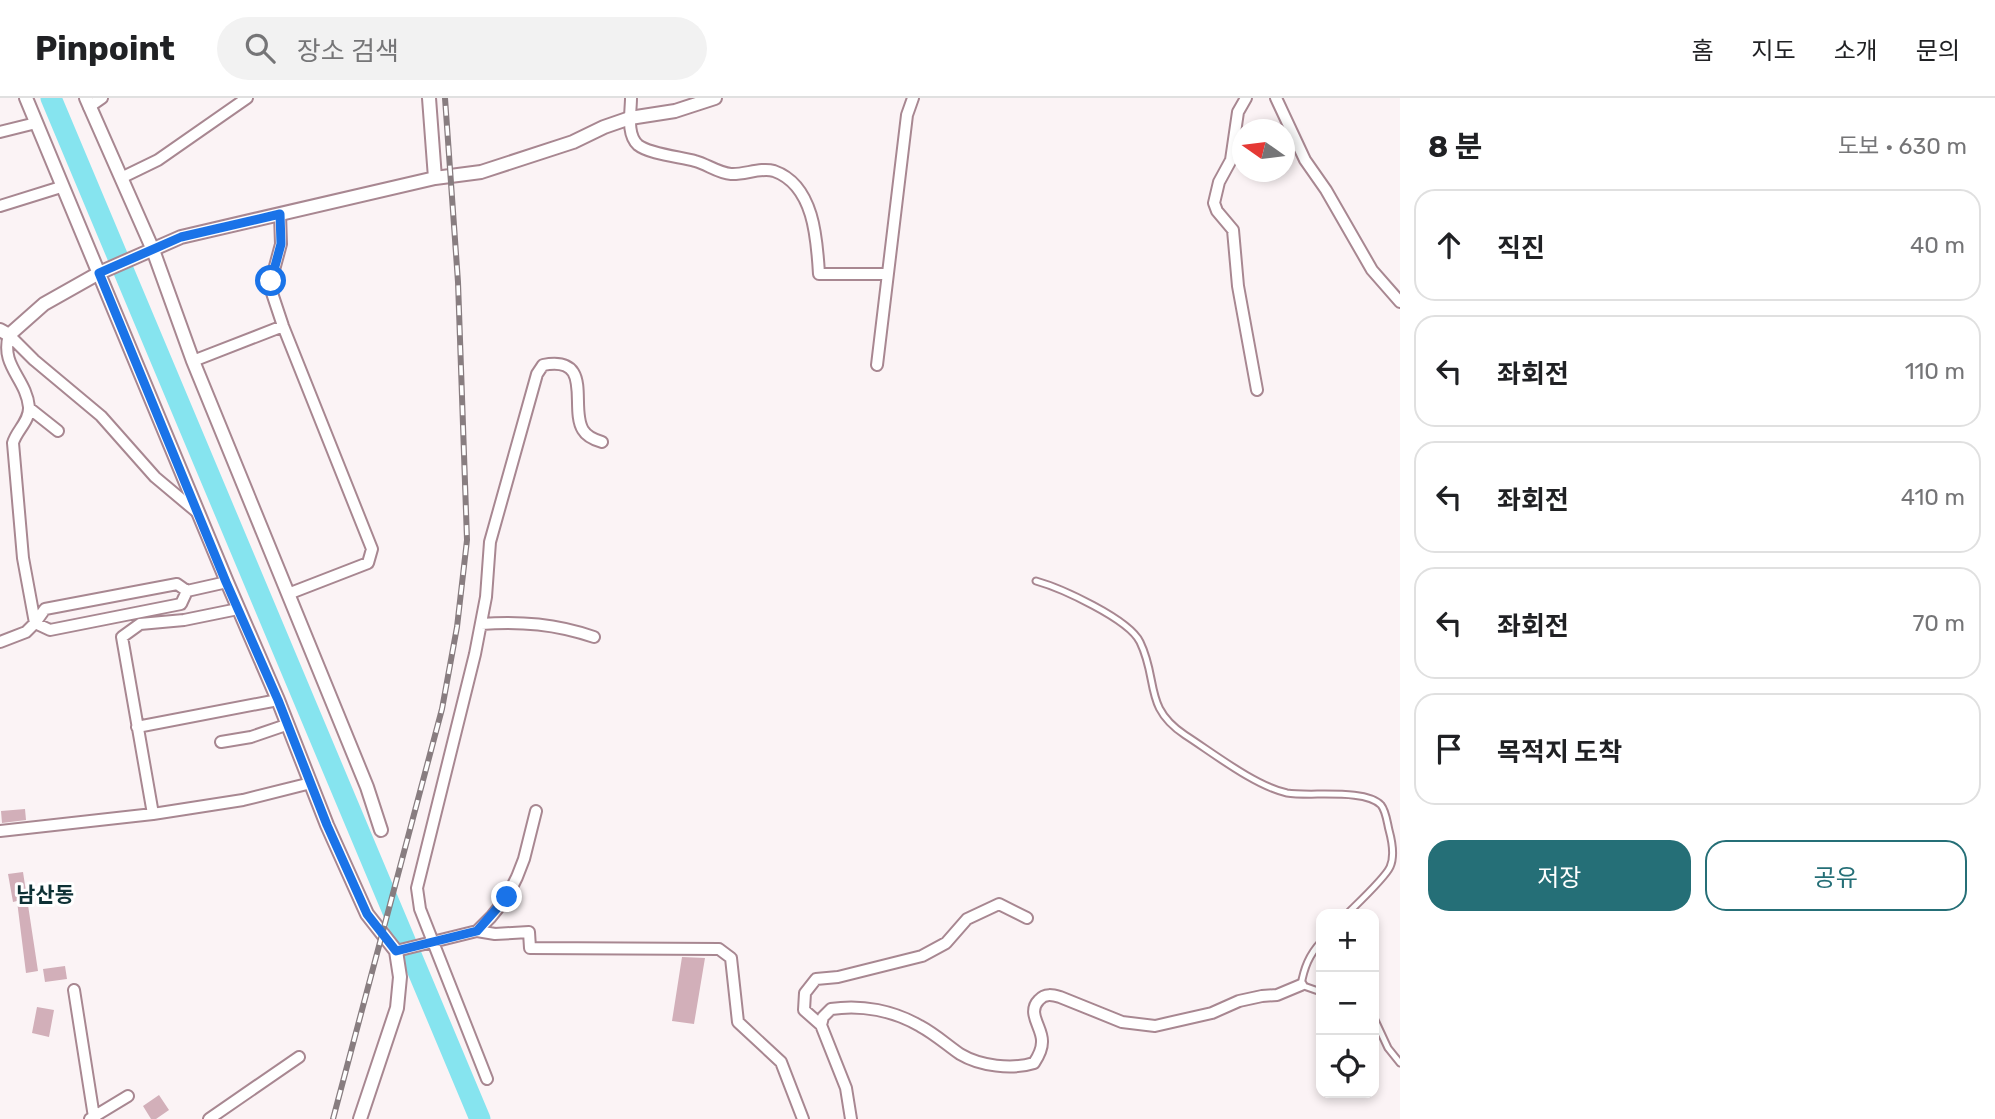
<!DOCTYPE html>
<html lang="ko">
<meta charset="utf-8">
<style>
:root{--surface:#fff;--page:#f2f2f2;--text:#202124;--muted:#757577;--line:#e0e0e0;--accent:#256f77}
body{margin:0;font-family:Rubik,"Noto Sans KR",sans-serif;background:var(--page);color:var(--text)}
.controls{position:absolute;right:21px;bottom:21px;display:grid;overflow:hidden;border-radius:14px;box-shadow:0 4px 10px #0003}
.controls button{width:63px;height:63px;display:grid;place-items:center;padding:0;border:0;border-bottom:2px solid var(--line);background:var(--surface);color:var(--text);font:35px sans-serif}
.compass{position:absolute;left:1232px;top:21px;width:63px;height:63px;border-radius:50%;background:var(--surface);box-shadow:0 4px 10px #0003;rotate:284deg}
.stop{position:absolute;width:21px;height:21px;margin:-16px;border:5px solid #1a73e8;border-radius:50%;background:#fff}
.stop.end{background:#1a73e8;border-color:#fff;box-shadow:0 2px 7px #0008}
.list{margin:0;padding:0;list-style:none}
h2{display:flex;justify-content:space-between;align-items:center;height:91px;margin:0;padding:0 28px;font-size:30px}
h2 small{font-size:23px;font-weight:400;color:var(--muted)}
.list li{display:grid;grid-template-columns:46px 1fr auto;gap:21px;align-items:center;box-sizing:border-box;height:112px;margin:0 14px 14px;padding:0 14px;border:2px solid var(--line);border-radius:21px}
.list b{display:block;font-size:26px;white-space:nowrap}
.list em{font-size:23px;font-style:normal;color:var(--muted)}
.actions{display:flex;gap:14px;padding:21px 28px}
.actions a{flex:1;padding:16px 0;border:2px solid var(--accent);border-radius:21px;text-align:center;font-size:24px;color:var(--accent)}
.actions .main{background:var(--accent);color:#fff}
.icon{flex:none;width:38px;height:38px;fill:none;stroke:currentColor;stroke-width:2;stroke-linecap:round;stroke-linejoin:round}
.map{position:relative;flex:none;width:1400px;height:1021px;overflow:hidden}
header{display:flex;align-items:center;gap:42px;box-sizing:border-box;height:98px;padding:0 35px;background:var(--surface);border-bottom:2px solid var(--line)}
header strong{font-size:33px}
nav{display:flex;gap:38px;margin-inline-start:auto;font-size:24px}
.search{width:490px;height:63px;background:var(--page);display:flex;align-items:center;gap:18px;box-sizing:border-box;padding:0 24px;border-radius:38px;color:var(--muted);font-size:26px}
main{display:flex}
aside{flex:1;background:var(--surface)}
.map>svg:first-child{display:block}
</style>
<header>
<strong>Pinpoint</strong>
<div class="search"><svg class="icon" aria-label="search" viewBox="0 0 24 24"><circle cx="10" cy="10" r="6"/><path d="M15 15l6 6"/></svg>장소 검색</div>
<nav><a>홈</a><a>지도</a><a>소개</a><a>문의</a></nav>
</header>
<main>
<div class="map">
<svg width="1400" height="1021" viewBox="0 0 1400 1021">
<rect width="100%" height="100%" fill="#fbf3f5"/>
<g fill="none" stroke-linecap="round" stroke-linejoin="round">
<!-- river -->
<path stroke="#86e4ef" stroke-width="21" d="M51 0 480 1021"/>
</g>
<!-- building -->
<path fill="#d2afb9" d="M25 711 26 722 2 725 1 713Z
M23 774 38 873 26 875 17 803 13 804 8 776Z
M682 859 705 860 694 926 672 923Z
M65 868 67 881 45 884 43 871Z
M37 909 54 912 49 939 32 935Z
M159 997 169 1012 156 1021H151L143 1008Z"/>
<g fill="none" stroke-linecap="round" stroke-linejoin="round">
<!-- service casing -->
<g stroke="#a88791" stroke-width="9">
<path id="service" d="M1036 483C1061 490 1129 521 1140 544 1159 583 1143 609 1185 637 1213 655 1255 688 1287 695 1309 699 1365 690 1381 707 1386 713 1387 724 1389 732 1392 743 1395 758 1390 769 1385 780 1357 806 1347 816
M1321 844C1309 857 1304 870 1301 887L1321 894
M1374 920 1388 950 1400 965"/>
</g>
<!-- minor casing -->
<g stroke="#a88791" stroke-width="14">
<path id="minor" d="M631 0C631 14 626 36 638 47 649 56 681 59 695 63 707 66 718 75 731 76 744 77 761 69 774 73 814 87 817 141 819 176H887
M1246 0 1238 14 1231 62 1219 84 1214 105 1217 113 1233 132 1238 188 1257 292
M1276 0 1305 62 1326 92 1372 172 1400 204
M89 9 102 0
M0 34 36 25
M121 80 158 62 247 0
M0 108 61 89
M280 116 281 146 271 183V192L283 228 372 451 368 465 288 496
M193 263 283 228
M877 267 907 17 913 0
M29 310 58 333
M187 493 181 506 50 532 35 525 45 511 177 486 187 493 227 484
M481 526C521 523 556 526 594 539
M0 544 26 534 35 525 23 460 13 345C16 333 30 323 29 309 26 280 0 268 9 237L34 262 101 318 155 379 198 415
M137 629 278 602
M221 644 251 639 286 627
M153 716 122 539 140 526 184 522 238 511
M0 733 153 716 243 702 311 685
M477 833 495 836 529 834 530 850 719 851 731 860 738 924 781 964 803 1021
M396 853 477 833 491 819 507 799 517 779 524 761 536 713
M74 892 94 1019
M821 927 823 919 831 911C862 906 894 913 920 928 935 936 947 947 960 956 980 968 1012 972 1034 965 1038 959 1042 952 1042 944 1043 930 1026 915 1039 902 1045 895 1053 897 1060 899L1122 924 1155 928 1212 915 1239 903 1262 898 1277 897 1301 887
M487 981 420 811 417 790 475 556 486 499 490 444 537 276 543 267C595 257 569 310 583 332 587 339 595 342 602 344
M90 1021 128 998
M209 1021 299 959
M851 1021 846 990 821 927 804 912 805 895 816 881 838 879 922 858 946 845 967 821 999 806 1027 820"/>
</g>
<!-- tertiary casing -->
<g stroke="#a88791" stroke-width="16">
<path id="tertiary" d="M26 0 227 484 278 602 327 727 367 816 396 853 400 879 397 910 360 1021
M86 0 153 152 193 263 367 689 381 732
M429 0 435 80
M0 232 9 237 44 206 99 175 181 139 435 80 481 74 573 44 604 29 630 20 675 13 715 0"/>
</g>
<!-- service -->
<use href="#service" stroke="#fff" stroke-width="5"/>
<!-- minor -->
<use href="#minor" stroke="#fff" stroke-width="10"/>
<!-- tertiary -->
<use href="#tertiary" stroke="#fff" stroke-width="12"/>
<!-- rail casing -->
<g stroke="#887d80" stroke-width="6">
<path id="rail" d="M333 1021 442 611 457 529 467 442 458 184 445 0"/>
</g>
<!-- rail -->
<use href="#rail" stroke="#fff" stroke-width="3.5" stroke-dasharray="10" stroke-linecap="butt"/>
</g>
<g fill="none" stroke-linecap="round" stroke-linejoin="round">
<!-- route -->
<path stroke="#1a73e8" stroke-width="9" d="M271 183 281 146 280 116 181 139 99 175 226 484 278 602 327 727 367 816 396 853 477 833 507 799"/>
</g>
<g text-anchor="middle" stroke-width="6" stroke-linejoin="round" paint-order="stroke">
<!-- quarter labels -->
<g font-size="21" font-weight="bold" fill="#0e3135" stroke="#fff">
<text x="45" y="804">남산동</text>
</g>
</g>
</svg>
<div class="controls">
<button>+</button>
<button>−</button>
<button><svg class="icon" aria-label="locate" viewBox="0 0 24 24"><circle cx="12" cy="12" r="6"/><path d="M12 2v4M12 18v4M2 12h4M18 12h4"/></svg></button>
</div>
<svg class="compass" viewBox="-18 -18 36 36"><path d="M0-13l5 13h-10z" fill="#e53935"/><path d="M0 13l5-13h-10z" fill="#757577"/></svg>
<div class="stop" style="left:271px;top:183px"></div>
<div class="stop end" style="left:507px;top:799px"></div>
</div>
<aside>
<h2>8 분<small>도보 · 630 m</small></h2>
<ul class="list">
<li><svg class="icon" aria-label="ahead" viewBox="0 0 24 24"><path d="M12 20V5M6 11l6-6 6 6"/></svg><div><b>직진</b></div><em>40 m</em></li>
<li><svg class="icon" aria-label="left" viewBox="0 0 24 24"><path d="M17 20v-9H6M10 6l-5 5 5 5"/></svg><div><b>좌회전</b></div><em>110 m</em></li>
<li><svg class="icon" aria-label="left" viewBox="0 0 24 24"><path d="M17 20v-9H6M10 6l-5 5 5 5"/></svg><div><b>좌회전</b></div><em>410 m</em></li>
<li><svg class="icon" aria-label="left" viewBox="0 0 24 24"><path d="M17 20v-9H6M10 6l-5 5 5 5"/></svg><div><b>좌회전</b></div><em>70 m</em></li>
<li><svg class="icon" aria-label="arrive" viewBox="0 0 24 24"><path d="M6 21V4h12l-3 4 3 4H6"/></svg><div><b>목적지 도착</b></div></li>
</ul>
<div class="actions"><a class="main">저장</a><a>공유</a></div>
</aside>
</main>
